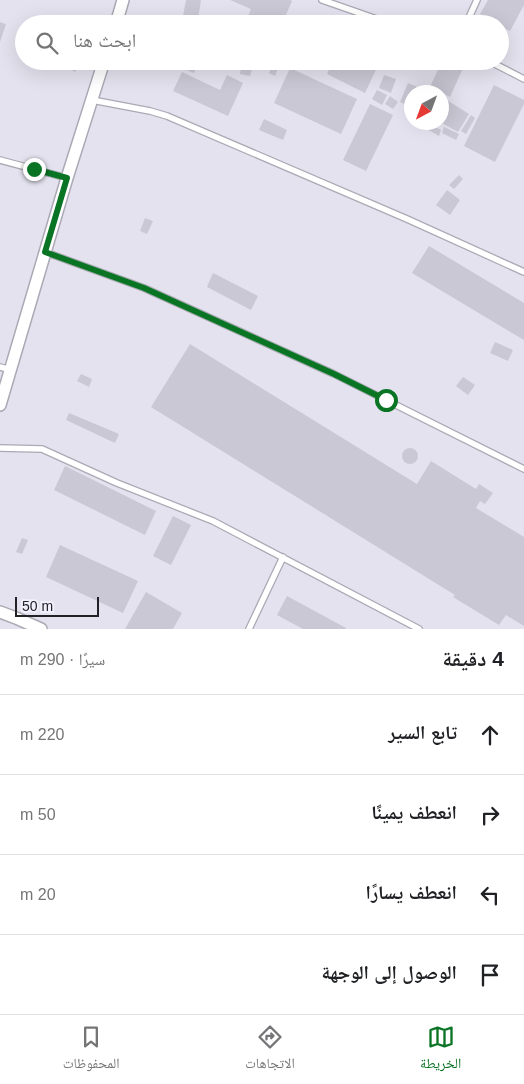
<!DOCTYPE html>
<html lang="ar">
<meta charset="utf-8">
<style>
:root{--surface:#fff;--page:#f6f6f6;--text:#202124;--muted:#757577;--line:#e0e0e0;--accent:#0a7425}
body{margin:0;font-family:Arial,"Noto Naskh Arabic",sans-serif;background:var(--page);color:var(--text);direction:rtl}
.compass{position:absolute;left:404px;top:85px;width:45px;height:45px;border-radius:50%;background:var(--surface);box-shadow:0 5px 20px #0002;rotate:221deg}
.scale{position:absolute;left:15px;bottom:12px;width:84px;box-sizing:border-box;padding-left:5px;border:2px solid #222126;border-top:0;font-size:14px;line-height:18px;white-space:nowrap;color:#222126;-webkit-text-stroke:4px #f0effc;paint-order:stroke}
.stop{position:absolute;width:15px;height:15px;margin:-11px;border:4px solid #0a7425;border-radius:50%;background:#fff}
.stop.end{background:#0a7425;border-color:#fff;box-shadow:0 1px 5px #0008}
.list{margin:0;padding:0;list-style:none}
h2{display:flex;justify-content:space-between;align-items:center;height:65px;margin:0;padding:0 20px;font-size:21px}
h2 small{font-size:16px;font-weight:400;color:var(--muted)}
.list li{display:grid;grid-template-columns:32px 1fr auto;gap:15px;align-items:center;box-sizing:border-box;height:80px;padding:0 20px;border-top:1px solid var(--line)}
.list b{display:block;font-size:19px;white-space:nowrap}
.list em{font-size:16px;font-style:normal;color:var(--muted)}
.icon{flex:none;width:28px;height:28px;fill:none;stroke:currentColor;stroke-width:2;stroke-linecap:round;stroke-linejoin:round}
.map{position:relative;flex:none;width:524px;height:629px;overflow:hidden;direction:ltr}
.search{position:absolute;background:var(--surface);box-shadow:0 5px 20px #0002;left:15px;right:15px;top:15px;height:55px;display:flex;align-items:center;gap:12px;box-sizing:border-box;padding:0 18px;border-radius:28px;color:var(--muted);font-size:19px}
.sheet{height:385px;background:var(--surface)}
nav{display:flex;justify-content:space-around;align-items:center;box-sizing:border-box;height:70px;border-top:1px solid var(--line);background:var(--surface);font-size:14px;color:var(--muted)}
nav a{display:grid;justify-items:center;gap:2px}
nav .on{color:var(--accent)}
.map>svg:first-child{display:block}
</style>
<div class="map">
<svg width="524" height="629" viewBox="0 0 524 629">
<rect width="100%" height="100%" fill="#e3e2ee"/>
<!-- building -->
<path fill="#c9c8d4" d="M186 0H201L198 19 183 16Z
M230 0H290L292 1 282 24H245L251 9Z
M488 0H524V5L510 31 500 26V24H497L480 14Z
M0 22 6 24 0 42Z
M64 61H73L79 65 75 72 62 64Z
M184 61 198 63 194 73 181 68Z
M333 61H380L365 93 327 74Z
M442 61H448L463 68 450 97 430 87Z
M273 63 279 65 275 76 269 73Z
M241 67 252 69 250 76 240 74Z
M290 68 357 99 341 134 274 103Z
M182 72 220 90 227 75 243 83 228 116 173 91Z
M384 75 396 79 391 93 379 88Z
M408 83 417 87 415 92H412L410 106 400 102Z
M494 85 524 100V104L495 162 464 146Z
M377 90 387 95 382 105 372 99Z
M390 96 398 102 393 109 385 104Z
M442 97 469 114 458 132 442 123Z
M370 104 393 115 366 171 343 160Z
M471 115 475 118 466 134 461 131Z
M264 119 287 130 283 140 259 130Z
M428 123 441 130 439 136 425 128Z
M444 127 459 134 456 140 442 133Z
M459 175 463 179 454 189 449 185Z
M447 190 460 200 450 215 436 205Z
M145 218 153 221 147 234 140 231Z
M429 246 524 303V340L412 273Z
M213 273 258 296 251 310 207 287Z
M495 342 513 350 508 361 490 353Z
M190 344 417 484 431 461 476 489 479 484 493 493 485 504 480 501 476 508 524 537V626L506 615 499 625 453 597 455 595 151 407Z
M81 374 92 379 89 387 77 381Z
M463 377 475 385 468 395 456 386Z
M69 413 119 434 115 443 66 420Z
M402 456a8 8 0 1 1 16 0a8 8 0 1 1-16 0Z
M65 466 156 511 145 535 54 490Z
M173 516 191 525 171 565 153 556Z
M22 538 28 540 22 554 16 552Z
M60 545 138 581 123 613 46 577Z
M146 592 182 613 173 629H125Z
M287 596 346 628V629H303L277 615Z"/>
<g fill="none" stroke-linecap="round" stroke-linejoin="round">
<!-- service casing -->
<g stroke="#aaa9b4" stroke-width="8">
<path id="service" d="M322 0 391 24
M466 24 477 0
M489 61 524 79
M92 100 150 111 167 116 407 219 524 272
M0 160 67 178
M45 252 144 288 334 374 524 469
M0 367 11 370
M0 448 42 449 117 483 213 521 419 629
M249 629 283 557"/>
</g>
<!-- minor casing -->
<g stroke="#aaa9b4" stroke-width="14">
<path id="minor" d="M116 24 123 0
M0 405 67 178 104 61
M0 612 16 618 41 629"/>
</g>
<!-- service -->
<use href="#service" stroke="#fff" stroke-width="5.5"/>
<!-- minor -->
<use href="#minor" stroke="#fff" stroke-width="11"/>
</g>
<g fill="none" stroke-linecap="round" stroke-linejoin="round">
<!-- route -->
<path stroke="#0a7425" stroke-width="6" d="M34 169 67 178 45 252 144 288 334 374 386 400"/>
</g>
</svg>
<svg class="compass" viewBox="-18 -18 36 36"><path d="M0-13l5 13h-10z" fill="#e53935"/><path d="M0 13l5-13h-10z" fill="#757577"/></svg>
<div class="scale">50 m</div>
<div class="stop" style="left:386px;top:400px"></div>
<div class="stop end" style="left:34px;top:169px"></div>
<div class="search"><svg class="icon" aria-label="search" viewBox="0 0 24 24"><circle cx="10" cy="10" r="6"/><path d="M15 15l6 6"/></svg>ابحث هنا</div>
</div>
<section class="sheet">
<h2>4 دقيقة<small>سيرًا · 290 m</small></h2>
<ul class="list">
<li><svg class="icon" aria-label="ahead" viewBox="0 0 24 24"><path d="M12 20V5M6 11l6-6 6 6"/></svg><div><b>تابع السير</b></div><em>220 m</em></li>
<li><svg class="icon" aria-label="right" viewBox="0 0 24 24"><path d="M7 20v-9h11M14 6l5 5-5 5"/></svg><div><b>انعطف يمينًا</b></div><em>50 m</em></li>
<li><svg class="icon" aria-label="left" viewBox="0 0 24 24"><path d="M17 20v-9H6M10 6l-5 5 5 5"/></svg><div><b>انعطف يسارًا</b></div><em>20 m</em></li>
<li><svg class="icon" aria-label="arrive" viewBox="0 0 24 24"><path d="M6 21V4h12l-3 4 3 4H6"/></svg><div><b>الوصول إلى الوجهة</b></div></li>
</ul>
</section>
<nav>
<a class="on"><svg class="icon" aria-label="map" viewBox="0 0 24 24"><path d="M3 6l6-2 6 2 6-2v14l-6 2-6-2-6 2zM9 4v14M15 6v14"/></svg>الخريطة</a>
<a><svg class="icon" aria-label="directions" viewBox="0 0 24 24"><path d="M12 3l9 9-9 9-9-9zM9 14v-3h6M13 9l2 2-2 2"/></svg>الاتجاهات</a>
<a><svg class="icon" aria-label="saved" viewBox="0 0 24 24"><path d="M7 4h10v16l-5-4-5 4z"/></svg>المحفوظات</a>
</nav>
